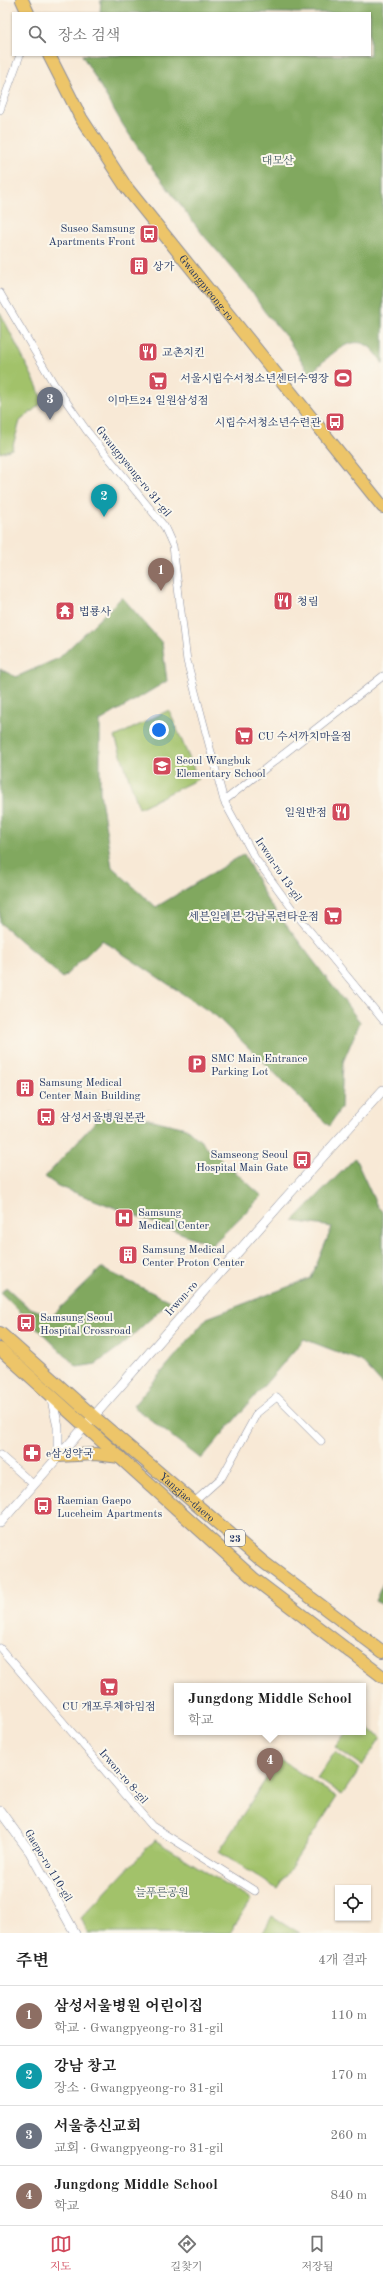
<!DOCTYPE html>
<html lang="ko">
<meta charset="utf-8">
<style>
:root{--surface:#fff;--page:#f6f6f6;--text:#222;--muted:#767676;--line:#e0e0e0;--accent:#d1495b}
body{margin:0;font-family:"Old Standard TT","Noto Serif KR",serif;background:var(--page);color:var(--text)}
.controls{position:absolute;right:12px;bottom:12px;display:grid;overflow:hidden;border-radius:0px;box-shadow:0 1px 3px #0004}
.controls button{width:36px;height:36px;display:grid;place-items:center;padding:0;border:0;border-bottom:1px solid var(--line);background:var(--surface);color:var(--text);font:20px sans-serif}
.you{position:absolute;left:159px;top:730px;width:14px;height:14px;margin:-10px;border:3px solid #fff;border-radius:50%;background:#1a73e8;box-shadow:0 0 0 6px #1a73e833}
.badge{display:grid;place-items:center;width:26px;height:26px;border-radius:50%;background:var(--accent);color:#fff;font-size:13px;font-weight:700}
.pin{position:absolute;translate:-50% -33px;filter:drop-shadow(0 1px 2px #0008)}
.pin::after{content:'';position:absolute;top:21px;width:14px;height:12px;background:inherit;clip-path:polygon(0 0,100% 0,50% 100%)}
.popup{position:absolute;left:174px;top:1683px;width:192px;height:52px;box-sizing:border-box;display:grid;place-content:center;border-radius:0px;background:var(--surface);filter:drop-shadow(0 1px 3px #0005);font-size:13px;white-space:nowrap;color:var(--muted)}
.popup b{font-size:15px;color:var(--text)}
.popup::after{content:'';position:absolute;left:50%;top:100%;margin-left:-8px;border:8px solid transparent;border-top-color:var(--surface)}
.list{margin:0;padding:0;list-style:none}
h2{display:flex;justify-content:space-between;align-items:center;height:52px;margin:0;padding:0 16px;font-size:17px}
h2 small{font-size:13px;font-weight:400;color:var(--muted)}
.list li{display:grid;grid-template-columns:26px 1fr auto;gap:12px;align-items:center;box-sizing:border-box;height:60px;padding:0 16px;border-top:1px solid var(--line)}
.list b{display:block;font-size:15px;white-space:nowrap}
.list p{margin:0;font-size:13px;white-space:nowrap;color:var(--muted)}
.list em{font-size:13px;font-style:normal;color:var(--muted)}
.icon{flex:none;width:22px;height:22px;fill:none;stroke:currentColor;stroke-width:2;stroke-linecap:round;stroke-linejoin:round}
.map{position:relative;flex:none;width:383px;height:1933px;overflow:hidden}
.search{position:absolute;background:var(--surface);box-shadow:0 1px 3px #0004;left:12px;right:12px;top:12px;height:44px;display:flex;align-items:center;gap:10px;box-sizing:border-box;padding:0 14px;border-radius:0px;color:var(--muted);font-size:15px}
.sheet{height:292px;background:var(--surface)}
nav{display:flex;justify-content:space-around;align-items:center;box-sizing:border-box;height:56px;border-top:1px solid var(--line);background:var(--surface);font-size:11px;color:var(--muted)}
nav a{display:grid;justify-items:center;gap:2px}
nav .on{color:var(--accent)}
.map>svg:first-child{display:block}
</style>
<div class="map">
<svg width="383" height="1933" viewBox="0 0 383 1933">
<rect width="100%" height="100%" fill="#fbf7ec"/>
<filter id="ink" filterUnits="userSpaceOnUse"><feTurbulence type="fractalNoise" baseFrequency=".025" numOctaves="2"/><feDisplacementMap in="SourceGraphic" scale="8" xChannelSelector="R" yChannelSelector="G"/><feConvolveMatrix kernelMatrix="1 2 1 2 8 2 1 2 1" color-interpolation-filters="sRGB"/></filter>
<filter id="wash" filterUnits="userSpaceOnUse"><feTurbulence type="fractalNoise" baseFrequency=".012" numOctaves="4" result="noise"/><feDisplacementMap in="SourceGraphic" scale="16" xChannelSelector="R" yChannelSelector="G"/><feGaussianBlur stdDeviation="0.9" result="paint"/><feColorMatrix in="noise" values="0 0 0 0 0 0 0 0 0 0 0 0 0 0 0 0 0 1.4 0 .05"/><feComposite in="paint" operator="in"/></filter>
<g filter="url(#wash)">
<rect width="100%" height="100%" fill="#f8e9d6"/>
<!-- green -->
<path fill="#a2c26b" stroke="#5e7864" d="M0 312 37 386 43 402 20 421 12 449 0 453Z
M169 710 198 779 139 808 115 737Z
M363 1725 381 1737 362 1766 335 1747 346 1732H363Z
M335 1752 360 1769 342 1795 317 1778Z
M279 1759 337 1797 277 1889 219 1851Z
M155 1840 251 1900 230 1933H88L81 1918Z
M272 1916 300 1933H263Z"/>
<!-- forest -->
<path fill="#81a85f" stroke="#4e6c5e" d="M101 0H383V364C380 359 376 353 372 349 351 329 325 361 310 374L287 338 264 311 248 286 204 236 149 164 123 125 82 55H370V13H100Z
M122 597 162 643 167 681 100 721V792L112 867 156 907 244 854 267 900 360 1022 343 1062 341 1108 329 1126 216 1016 102 940 63 978 0 923V669L16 677 59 658Z
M107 1109 186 1128 262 1196 212 1245 58 1186 45 1177Z
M355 1158 377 1206 383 1212V1385L361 1361 304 1339 201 1459 133 1406 207 1318 311 1278 332 1227 293 1221Z
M101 1268 170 1301 122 1345 96 1364 77 1367 1 1293 6 1287 28 1307 52 1316Z
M383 1583V1605L375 1601Z"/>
</g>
<g filter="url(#ink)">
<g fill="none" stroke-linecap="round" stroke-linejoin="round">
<!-- minor casing -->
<g stroke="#8a8c9a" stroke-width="8">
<path id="minor" d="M0 110 20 55
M0 293 54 384 87 431 164 526 173 546 187 661 224 801 255 858 296 914 383 1020
M224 801 383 676
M0 1455 33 1484
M193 1503 222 1477 257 1413 277 1397 321 1441
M0 1648 152 1826 255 1891"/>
</g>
<!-- tertiary casing -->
<g stroke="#8a8c9a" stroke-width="10">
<path id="tertiary" d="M51 1396 58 1427V1456
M0 1523 282 1202 383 1090
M0 1811 30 1852 75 1933"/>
</g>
<!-- primary casing -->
<g stroke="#8a8c9a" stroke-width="14">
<g id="primary">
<path d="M22 0 28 13"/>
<path id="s1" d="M49 55 81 118 126 187 383 507"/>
<path id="s2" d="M0 1333 93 1416 262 1561 383 1652"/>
<path d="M0 1349 253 1578 383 1677"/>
<path d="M58 1456 95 1454 120 1457"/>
</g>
</g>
<!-- minor -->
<use href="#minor" stroke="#fff" stroke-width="7"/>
<!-- tertiary -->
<use href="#tertiary" stroke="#fff" stroke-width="9"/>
<!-- primary -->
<use href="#primary" stroke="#edc569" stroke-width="12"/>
</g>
</g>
<!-- icons -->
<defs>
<g id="bus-square" transform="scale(1)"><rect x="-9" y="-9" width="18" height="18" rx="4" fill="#d1495b" stroke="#fbf7ec"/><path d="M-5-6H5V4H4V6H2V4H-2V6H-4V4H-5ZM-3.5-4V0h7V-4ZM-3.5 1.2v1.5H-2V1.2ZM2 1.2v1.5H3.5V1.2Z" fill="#fff"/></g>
<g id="building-square" transform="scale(1)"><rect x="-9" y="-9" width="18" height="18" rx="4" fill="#d1495b" stroke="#fbf7ec"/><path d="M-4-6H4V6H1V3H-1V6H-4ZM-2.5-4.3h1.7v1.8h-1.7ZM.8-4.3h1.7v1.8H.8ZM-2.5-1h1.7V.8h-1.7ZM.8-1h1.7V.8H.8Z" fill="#fff"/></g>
<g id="restaurant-square" transform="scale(1)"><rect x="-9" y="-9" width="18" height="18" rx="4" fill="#d1495b" stroke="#fbf7ec"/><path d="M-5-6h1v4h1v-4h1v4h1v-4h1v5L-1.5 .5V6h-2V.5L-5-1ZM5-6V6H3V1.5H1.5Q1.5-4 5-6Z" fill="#fff"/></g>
<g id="stadium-square" transform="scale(1)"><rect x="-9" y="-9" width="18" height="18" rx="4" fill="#d1495b" stroke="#fbf7ec"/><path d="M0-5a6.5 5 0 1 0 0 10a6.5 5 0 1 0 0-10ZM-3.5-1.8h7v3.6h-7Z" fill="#fff"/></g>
<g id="supermarket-square" transform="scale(1)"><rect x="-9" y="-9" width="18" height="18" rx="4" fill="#d1495b" stroke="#fbf7ec"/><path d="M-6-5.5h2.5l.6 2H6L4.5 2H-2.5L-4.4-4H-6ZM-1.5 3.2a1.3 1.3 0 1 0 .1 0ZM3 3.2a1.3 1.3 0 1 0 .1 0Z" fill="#fff"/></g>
<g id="temple-square" transform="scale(1)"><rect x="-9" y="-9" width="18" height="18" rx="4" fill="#d1495b" stroke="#fbf7ec"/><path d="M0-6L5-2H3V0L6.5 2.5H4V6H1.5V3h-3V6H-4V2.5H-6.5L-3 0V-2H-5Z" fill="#fff"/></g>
<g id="school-square" transform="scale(1)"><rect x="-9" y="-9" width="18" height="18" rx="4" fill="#d1495b" stroke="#fbf7ec"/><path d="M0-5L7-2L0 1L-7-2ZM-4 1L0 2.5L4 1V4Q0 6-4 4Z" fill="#fff"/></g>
<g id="parking-square" transform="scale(1)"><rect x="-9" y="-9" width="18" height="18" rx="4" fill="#d1495b" stroke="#fbf7ec"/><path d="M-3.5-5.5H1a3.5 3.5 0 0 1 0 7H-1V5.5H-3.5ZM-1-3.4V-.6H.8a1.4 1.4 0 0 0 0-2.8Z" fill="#fff"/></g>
<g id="hospital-square" transform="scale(1)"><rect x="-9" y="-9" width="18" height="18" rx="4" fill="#d1495b" stroke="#fbf7ec"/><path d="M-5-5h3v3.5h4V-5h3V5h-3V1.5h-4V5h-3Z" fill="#fff"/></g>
<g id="pharmacy-square" transform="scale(1)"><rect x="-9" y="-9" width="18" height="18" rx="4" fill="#d1495b" stroke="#fbf7ec"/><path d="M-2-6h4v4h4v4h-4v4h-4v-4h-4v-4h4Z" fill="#fff"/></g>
</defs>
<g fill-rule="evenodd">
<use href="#bus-square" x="149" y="234"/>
<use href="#building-square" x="139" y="266"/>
<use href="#restaurant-square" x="148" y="352"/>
<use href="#stadium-square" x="343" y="378"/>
<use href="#supermarket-square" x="158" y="381"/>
<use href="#bus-square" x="335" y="422"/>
<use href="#restaurant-square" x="283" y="601"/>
<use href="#temple-square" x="65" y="611"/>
<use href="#supermarket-square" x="244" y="736"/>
<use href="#school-square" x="162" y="766"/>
<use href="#restaurant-square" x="341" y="812"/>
<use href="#supermarket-square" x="333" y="916"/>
<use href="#parking-square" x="197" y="1064"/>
<use href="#building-square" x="25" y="1088"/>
<use href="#bus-square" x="46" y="1117"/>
<use href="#bus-square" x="302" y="1160"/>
<use href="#hospital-square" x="124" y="1218"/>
<use href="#building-square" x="128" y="1255"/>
<use href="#bus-square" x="26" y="1323"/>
<use href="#pharmacy-square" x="32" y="1453"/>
<use href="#bus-square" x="43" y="1506"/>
<use href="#supermarket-square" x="109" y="1687"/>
</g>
<g text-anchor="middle" stroke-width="4" stroke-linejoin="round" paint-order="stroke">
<!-- shield labels -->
<rect fill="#fbf7ec" stroke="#5e6b89" stroke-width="1" x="225" y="1530" width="20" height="16" rx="3"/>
<g font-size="10" font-weight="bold" fill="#1b2f5e">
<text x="235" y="1542">23</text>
</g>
<!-- park labels -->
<g font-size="11" fill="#445b62" stroke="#fbf7ec">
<text x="278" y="164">대모산</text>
<text x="162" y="1896">늘푸른공원</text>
</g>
<!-- poi labels -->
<g font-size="11" fill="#1b2f5e" stroke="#fbf7ec" text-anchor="start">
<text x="135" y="232" text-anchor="end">Suseo Samsung<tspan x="135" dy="13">Apartments Front</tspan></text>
<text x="153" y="270">상가</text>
<text x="162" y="356">교촌치킨</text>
<text x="329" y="382" text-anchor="end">서울시립수서청소년센터수영장</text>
<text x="158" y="404" text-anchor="middle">이마트24 일원삼성점</text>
<text x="321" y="426" text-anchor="end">시립수서청소년수련관</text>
<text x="297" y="605">청림</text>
<text x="79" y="615">법룡사</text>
<text x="258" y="740">CU 수서까치마을점</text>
<text x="176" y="764">Seoul Wangbuk<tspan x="176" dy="13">Elementary School</tspan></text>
<text x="327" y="816" text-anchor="end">일원반점</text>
<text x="319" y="920" text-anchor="end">세븐일레븐 강남목련타운점</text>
<text x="211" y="1062">SMC Main Entrance<tspan x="211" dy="13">Parking Lot</tspan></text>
<text x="39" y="1086">Samsung Medical<tspan x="39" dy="13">Center Main Building</tspan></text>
<text x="60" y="1121">삼성서울병원본관</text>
<text x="288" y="1158" text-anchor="end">Samseong Seoul<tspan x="288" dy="13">Hospital Main Gate</tspan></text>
<text x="138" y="1216">Samsung<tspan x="138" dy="13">Medical Center</tspan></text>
<text x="142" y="1253">Samsung Medical<tspan x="142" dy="13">Center Proton Center</tspan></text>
<text x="40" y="1321">Samsung Seoul<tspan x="40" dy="13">Hospital Crossroad</tspan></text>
<text x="46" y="1457">e삼성약국</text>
<text x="57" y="1504">Raemian Gaepo<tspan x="57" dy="13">Luceheim Apartments</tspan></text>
<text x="109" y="1710" text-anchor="middle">CU 개포루체하임점</text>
</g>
<!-- street labels -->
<g font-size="11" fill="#1b2f5e" stroke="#fbf7ec">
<text dy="4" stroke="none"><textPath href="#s1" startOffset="282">Gwangpyeong-ro</textPath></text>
<text transform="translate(134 471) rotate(51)" y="4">Gwangpyeong-ro 31-gil</text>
<text transform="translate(279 869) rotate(56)" y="4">Irwon-ro 13-gil</text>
<text transform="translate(181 1298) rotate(-48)" y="4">Irwon-ro</text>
<text dy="4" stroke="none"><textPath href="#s2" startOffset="249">Yangjae-daero</textPath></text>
<text transform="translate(124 1776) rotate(49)" y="4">Irwon-ro 8-gil</text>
<text transform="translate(49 1865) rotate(59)" y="4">Gaepo-ro 110-gil</text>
</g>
</g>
</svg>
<div class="controls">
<button><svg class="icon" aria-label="locate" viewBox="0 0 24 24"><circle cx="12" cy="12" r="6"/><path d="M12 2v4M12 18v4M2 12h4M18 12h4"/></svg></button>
</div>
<div class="you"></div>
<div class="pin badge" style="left:161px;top:591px;background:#8d6e63">1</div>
<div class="pin badge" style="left:104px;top:517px;background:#0f9aa8">2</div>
<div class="pin badge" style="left:50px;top:420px;background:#6b7280">3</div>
<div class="pin badge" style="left:270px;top:1781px;background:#8d6e63">4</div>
<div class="popup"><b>Jungdong Middle School</b>학교</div>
<div class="search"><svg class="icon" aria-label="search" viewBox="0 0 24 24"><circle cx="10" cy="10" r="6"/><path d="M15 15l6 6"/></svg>장소 검색</div>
</div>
<section class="sheet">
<h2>주변<small>4개 결과</small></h2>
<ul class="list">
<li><span class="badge" style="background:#8d6e63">1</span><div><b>삼성서울병원 어린이집</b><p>학교 · Gwangpyeong-ro 31-gil</p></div><em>110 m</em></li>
<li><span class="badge" style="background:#0f9aa8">2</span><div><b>강남 창고</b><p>장소 · Gwangpyeong-ro 31-gil</p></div><em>170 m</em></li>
<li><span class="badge" style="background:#6b7280">3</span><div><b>서울충신교회</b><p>교회 · Gwangpyeong-ro 31-gil</p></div><em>260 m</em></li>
<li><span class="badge" style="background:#8d6e63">4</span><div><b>Jungdong Middle School</b><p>학교</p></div><em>840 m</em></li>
</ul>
</section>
<nav>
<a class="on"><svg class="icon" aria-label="map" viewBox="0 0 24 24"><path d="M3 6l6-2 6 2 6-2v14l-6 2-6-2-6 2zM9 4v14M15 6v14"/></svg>지도</a>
<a><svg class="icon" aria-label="directions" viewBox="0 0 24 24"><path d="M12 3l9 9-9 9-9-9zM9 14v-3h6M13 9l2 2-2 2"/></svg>길찾기</a>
<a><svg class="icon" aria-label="saved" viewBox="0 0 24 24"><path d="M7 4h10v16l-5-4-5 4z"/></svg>저장됨</a>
</nav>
